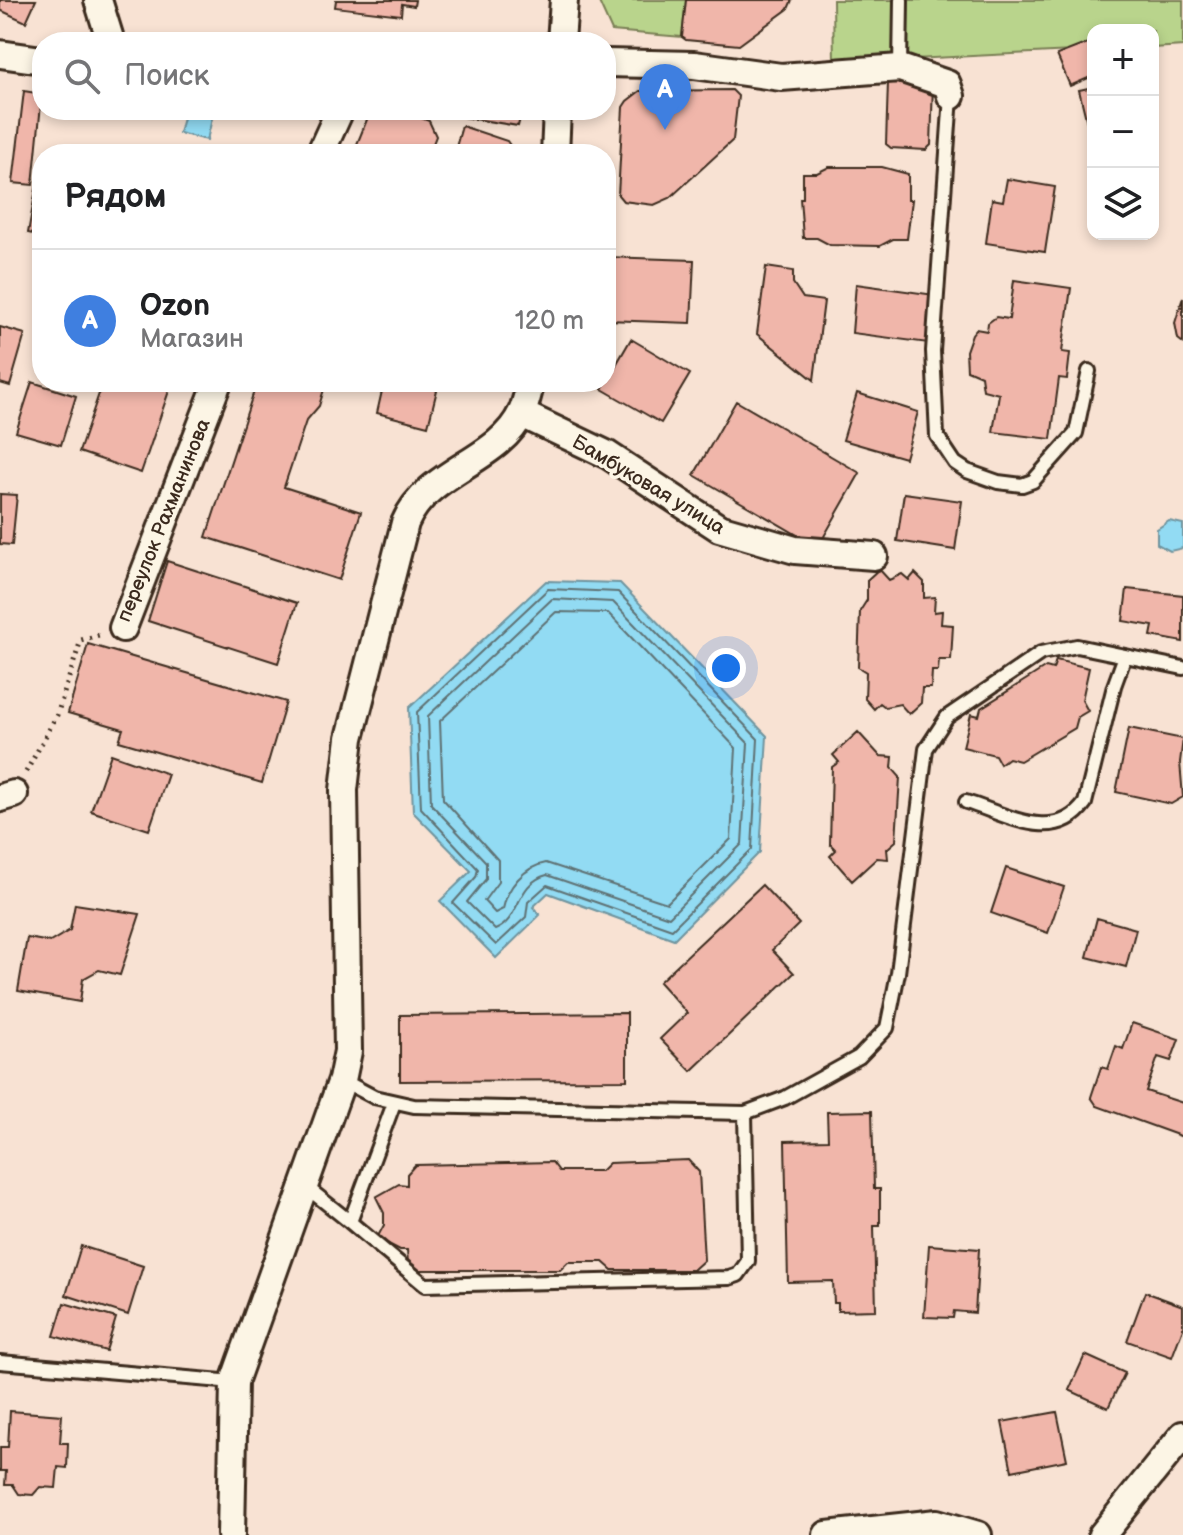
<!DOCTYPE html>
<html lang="ru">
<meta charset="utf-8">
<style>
:root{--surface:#fff;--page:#f2f2f2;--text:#202124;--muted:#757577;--line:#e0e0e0;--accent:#1f6fb2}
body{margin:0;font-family:"Balsamiq Sans",sans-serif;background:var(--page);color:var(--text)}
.controls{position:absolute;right:24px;top:24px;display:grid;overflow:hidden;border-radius:16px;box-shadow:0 4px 12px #0003}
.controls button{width:72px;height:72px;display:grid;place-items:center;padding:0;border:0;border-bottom:2px solid var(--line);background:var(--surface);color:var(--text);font:40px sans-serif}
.you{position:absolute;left:726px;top:668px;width:28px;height:28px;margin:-20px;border:6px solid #fff;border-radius:50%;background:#1a73e8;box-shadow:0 0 0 12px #1a73e833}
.badge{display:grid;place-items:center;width:52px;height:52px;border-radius:50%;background:var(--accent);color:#fff;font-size:26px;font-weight:700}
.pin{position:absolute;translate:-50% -66px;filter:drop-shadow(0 2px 4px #0008)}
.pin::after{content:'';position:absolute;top:42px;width:28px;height:24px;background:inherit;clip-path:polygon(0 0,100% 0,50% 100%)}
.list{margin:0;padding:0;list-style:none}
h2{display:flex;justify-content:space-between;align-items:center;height:104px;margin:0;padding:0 32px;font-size:34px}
h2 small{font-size:26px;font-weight:400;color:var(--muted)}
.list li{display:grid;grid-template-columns:52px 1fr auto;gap:24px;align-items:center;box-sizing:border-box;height:144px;padding:0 32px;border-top:2px solid var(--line)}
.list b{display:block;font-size:30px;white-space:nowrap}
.list p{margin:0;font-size:26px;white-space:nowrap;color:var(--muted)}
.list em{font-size:26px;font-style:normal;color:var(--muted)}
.icon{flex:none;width:44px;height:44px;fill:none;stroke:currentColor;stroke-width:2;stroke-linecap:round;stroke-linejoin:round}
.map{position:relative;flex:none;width:1183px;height:1535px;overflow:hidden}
.search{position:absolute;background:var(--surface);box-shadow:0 4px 12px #0003;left:32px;top:32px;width:584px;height:88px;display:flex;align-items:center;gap:20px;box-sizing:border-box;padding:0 28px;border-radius:32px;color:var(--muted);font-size:30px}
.panel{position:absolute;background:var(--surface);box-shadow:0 4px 12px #0003;left:32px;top:144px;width:584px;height:248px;border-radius:32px}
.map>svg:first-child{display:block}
</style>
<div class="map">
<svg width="1183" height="1535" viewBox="0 0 1183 1535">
<rect width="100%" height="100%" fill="#f8e2d3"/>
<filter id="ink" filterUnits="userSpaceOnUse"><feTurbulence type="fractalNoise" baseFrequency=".0125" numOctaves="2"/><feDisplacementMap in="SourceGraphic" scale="16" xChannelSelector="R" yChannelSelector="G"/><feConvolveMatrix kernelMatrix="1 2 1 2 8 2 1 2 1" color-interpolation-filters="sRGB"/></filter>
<g filter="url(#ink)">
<!-- green -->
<path fill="#b9d48c" stroke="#7a7f55" stroke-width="2" d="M598 0H686L682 37 612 31Z
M833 0H1183V46L1153 48V30H1093V50L834 63Z"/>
<!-- water -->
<path fill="#92dbf3" stroke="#6f949e" stroke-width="2" d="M185 110H214L207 140 179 133Z
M1169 521 1183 524V548L1170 551 1157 544V529Z
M546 581 620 583 767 736 760 852 674 939 548 893 533 907 540 915 496 958 440 901 471 871 413 812 409 708Z"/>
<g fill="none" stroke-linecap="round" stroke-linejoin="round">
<!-- shore -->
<path stroke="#5e7173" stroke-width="2" d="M548 589 618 592 758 739 752 849 672 929 547 885 528 902 526 917 496 945 453 903 476 877 478 869 421 808 417 712Z
M552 599 613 602 748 743 742 844 669 917 547 875C515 883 521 920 495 930L467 902 486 879V862L431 804 428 716Z
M556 612 608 613 736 748 731 839 667 903 546 863C524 867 507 887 503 909L495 913 484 901 498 882V860L443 799 440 721Z"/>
</g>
<!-- building -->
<path fill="#f0b6aa" stroke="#3b2a1e" stroke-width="2" d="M0 0H36L26 22 0 10Z
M336 0H415L414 6 402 4 401 15 335 7Z
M686 0H792L788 9 739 45 686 40 682 37Z
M1093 41V76L1070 86 1057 55Z
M928 79 933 83 931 145 926 150 891 148 886 144 888 82Z
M1093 87V147L1079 90Z
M732 90 738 96 733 140 670 198 654 205 623 201 618 195 623 107 627 101 640 91Z
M24 91 42 94 33 185 13 183Z
M374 110H401L429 121 436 136 429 154H353L370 112Z
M449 110H522L518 126 451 115Z
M462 126 507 141 516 154H454Z
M829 167H882L908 174V200H912L907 239H893L880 246 830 245 817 238H803L800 198H803V173H817Z
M1007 179 1055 187 1045 252 986 243 992 199 1003 201Z
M37 184 42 185V236L28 233Z
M606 257 694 260 691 323 606 320Z
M766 267 793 271V283L803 298 824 301 814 380 757 334Z
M1014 280 1071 288 1062 352 1070 353 1067 379 1059 378 1051 439 993 432 999 394 983 390 981 376 967 370 966 351 972 334 976 329 987 331 988 323 996 317 1009 319Z
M856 284 935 295 928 343 852 333Z
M1183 297V343L1178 339 1175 323Z
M0 327 25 334 10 386 0 383Z
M631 339 690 374 661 423 602 389Z
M32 382 76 396 61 445 16 432Z
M103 382H172L141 473 79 452Z
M257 382H312L325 386 319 406 306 421 284 487 361 512 339 580 206 537Z
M335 382H370L367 391Z
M384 382H439L428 426 377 413Z
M857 393 918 412 905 458 843 440Z
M736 401 860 473 818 547 694 475Z
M904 493 962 501 955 550 897 541Z
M0 494 17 495 12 545 0 544Z
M167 561 297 603 278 663 148 621Z
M879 569 889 580 902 574 909 580 915 573 924 582V598L935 597 934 612 942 611 941 624 953 625 951 660H939L938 671H932L931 688H922L921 703 909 714 900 704 885 707 880 703 874 709 865 699 866 672 858 667 860 611 867 600V580Z
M1127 589 1183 595V642L1151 636 1153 626 1123 621Z
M88 644 286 702 262 783 119 741 123 729 68 713Z
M1056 660 1089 668 1082 700 1088 711 1078 717 1075 728 1020 761 1008 758 1000 764 995 755 963 747 971 714 979 716 981 708 1046 667 1053 669Z
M1129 728 1183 739 1180 762 1183 797 1171 804 1116 792Z
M858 732 880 756 893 757 892 768 900 777 896 841 887 849 888 859 877 858 852 881 830 856 836 850 830 844 832 767 839 762 833 755Z
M111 754 168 774 149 830 91 811Z
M1006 868 1064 887 1048 933 991 913Z
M762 885 799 924 772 950 794 973 691 1071 660 1039 687 1013 659 982Z
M75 904 140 914 120 975 99 970 83 979 80 1002 18 991 27 938 50 942 70 930Z
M1097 918 1136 929 1126 967 1087 957Z
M627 1013V1080L400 1081V1015Z
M1132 1023 1179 1039 1171 1061 1158 1057 1146 1091 1183 1103V1137L1097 1106 1091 1097 1101 1067 1108 1069 1116 1046 1123 1049Z
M872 1111 874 1189H880V1226H874L876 1310 838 1311V1303H834L833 1281 788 1282 785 1141 828 1140 827 1112Z
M688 1160 699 1172 704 1260 693 1270H612L603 1262H568L560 1270H418L408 1263 407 1250H400L377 1238 384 1225V1213L376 1197 399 1184 407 1185V1174L415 1165 552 1162 559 1171H601L609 1163Z
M929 1245 979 1249 975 1313 954 1311 953 1318 924 1317Z
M81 1246 143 1266 128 1315 66 1295Z
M1145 1292 1183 1306V1328L1172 1357 1127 1341Z
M64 1303 116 1318 106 1351 54 1336Z
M1085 1355 1125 1373 1108 1408 1069 1390Z
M10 1411 62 1415 60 1443H68L67 1468 58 1467 56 1488 40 1487 33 1495 19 1494 13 1485H5L6 1471H0V1447H8Z
M1057 1412 1067 1460 1012 1471 1002 1422Z"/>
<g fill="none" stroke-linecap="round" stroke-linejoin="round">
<!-- service casing -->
<g stroke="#3b2a1e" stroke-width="18">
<path id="service" d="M900 68 901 0
M951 96 933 351 937 436 955 463 967 471 998 482 1022 485 1033 481 1076 433 1089 371
M966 802C1006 814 1055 845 1085 803L1114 686 1125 656
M342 1080 374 1097 414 1106 745 1113 785 1098 859 1057 887 1028 898 973 926 749 947 717 1041 653 1077 646 1183 668
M305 1186 350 1222 394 1103
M350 1222 425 1285 729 1278 738 1275 748 1261 745 1113
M0 1362 234 1382"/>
</g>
<!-- minor casing -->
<g stroke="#3b2a1e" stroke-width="32">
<path id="minor" d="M98 0 111 42
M561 42 564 0
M0 54 42 60
M606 63 694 65 781 77 900 68 947 84 951 96
M320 154 340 110
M555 154 557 110
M522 414 608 455 719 528 795 550 874 556
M123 628 218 382
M0 798 14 794
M231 1535 234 1382 342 1080 348 1051 344 790 350 738 405 523C428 469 499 462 522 412 526 403 528 392 531 382
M827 1535 937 1523 978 1535
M1102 1535 1183 1435"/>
</g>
<!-- path -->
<path stroke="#3b2a1e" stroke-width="5" stroke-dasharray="2 6" stroke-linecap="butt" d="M26 772 57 715 81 640 99 635"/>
<!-- service -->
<use href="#service" stroke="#fcf5e5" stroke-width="12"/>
<!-- minor -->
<use href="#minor" stroke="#fcf5e5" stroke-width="26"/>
</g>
</g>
<g text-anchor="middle" stroke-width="7" stroke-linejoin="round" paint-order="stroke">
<!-- street labels -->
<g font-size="20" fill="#3b2a1e" stroke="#fcf5e5">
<text transform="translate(649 484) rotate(31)" y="7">Бамбуковая улица</text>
<text transform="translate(163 520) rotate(-68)" y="7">переулок Рахманинова</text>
</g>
</g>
</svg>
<div class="controls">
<button>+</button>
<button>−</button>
<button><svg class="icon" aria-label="layers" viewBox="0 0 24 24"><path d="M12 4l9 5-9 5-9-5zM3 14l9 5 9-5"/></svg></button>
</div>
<div class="you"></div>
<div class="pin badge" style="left:665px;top:130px;background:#3f7fe0">A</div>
<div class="search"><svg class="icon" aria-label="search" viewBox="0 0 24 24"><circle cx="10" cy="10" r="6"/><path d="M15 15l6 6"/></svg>Поиск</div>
<section class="panel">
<h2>Рядом<small></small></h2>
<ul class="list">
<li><span class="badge" style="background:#3f7fe0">A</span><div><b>Ozon</b><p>Магазин</p></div><em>120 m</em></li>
</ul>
</section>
</div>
